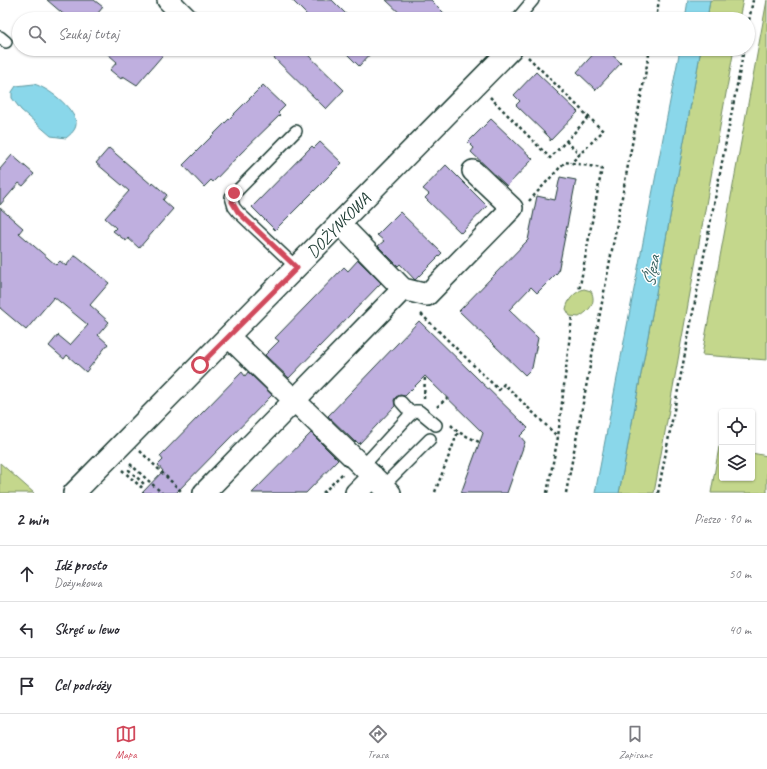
<!DOCTYPE html>
<html lang="pl">
<meta charset="utf-8">
<style>
:root{--surface:#fff;--page:#f7f7f7;--text:#2b2b33;--muted:#7c7c81;--line:#e1e1e2;--accent:#d1495b}
body{margin:0;font-family:Caveat,sans-serif;background:var(--page);color:var(--text)}
.controls{position:absolute;right:12px;bottom:12px;display:grid;overflow:hidden;border-radius:4px;box-shadow:0 1px 3px #0004}
.controls button{width:36px;height:36px;display:grid;place-items:center;padding:0;border:0;border-bottom:1px solid var(--line);background:var(--surface);color:var(--text);font:20px sans-serif}
.stop{position:absolute;width:12px;height:12px;margin:-9px;border:3px solid #d1495b;border-radius:50%;background:#fff}
.stop.end{background:#d1495b;border-color:#fff;box-shadow:0 1px 4px #0008}
.list{margin:0;padding:0;list-style:none}
h2{display:flex;justify-content:space-between;align-items:center;height:52px;margin:0;padding:0 16px;font-size:17px}
h2 small{font-size:13px;font-weight:400;color:var(--muted)}
.list li{display:grid;grid-template-columns:26px 1fr auto;gap:12px;align-items:center;box-sizing:border-box;height:56px;padding:0 16px;border-top:1px solid var(--line)}
.list b{display:block;font-size:15px;white-space:nowrap}
.list p{margin:0;font-size:13px;white-space:nowrap;color:var(--muted)}
.list em{font-size:13px;font-style:normal;color:var(--muted)}
.icon{flex:none;width:22px;height:22px;fill:none;stroke:currentColor;stroke-width:2;stroke-linecap:round;stroke-linejoin:round}
.map{position:relative;flex:none;width:767px;height:493px;overflow:hidden}
.search{position:absolute;background:var(--surface);box-shadow:0 1px 3px #0004;left:12px;right:12px;top:12px;height:44px;display:flex;align-items:center;gap:10px;box-sizing:border-box;padding:0 14px;border-radius:22px;color:var(--muted);font-size:15px}
.sheet{height:220px;background:var(--surface)}
nav{display:flex;justify-content:space-around;align-items:center;box-sizing:border-box;height:56px;border-top:1px solid var(--line);background:var(--surface);font-size:11px;color:var(--muted)}
nav a{display:grid;justify-items:center;gap:2px}
nav .on{color:var(--accent)}
.map>svg:first-child{display:block}
</style>
<div class="map">
<svg width="767" height="493" viewBox="0 0 767 493">
<rect width="100%" height="100%" fill="#fff"/>
<filter id="ink" filterUnits="userSpaceOnUse"><feTurbulence type="fractalNoise" baseFrequency=".025" numOctaves="2"/><feDisplacementMap in="SourceGraphic" scale="8" xChannelSelector="R" yChannelSelector="G"/><feConvolveMatrix kernelMatrix="1 2 1 2 8 2 1 2 1" color-interpolation-filters="sRGB"/></filter>
<g filter="url(#ink)">
<!-- green -->
<path fill="#c4d78c" stroke="#728a60" d="M710 0H743L739 19H707Z
M767 0V360L702 355Z
M701 49H734L654 493H619Z
M584 289 591 291C597 303 589 311 579 317L570 316 566 309C568 299 575 292 584 289Z
M719 447 722 448V478H752V453L767 456V493H711Z
M0 463 34 493H0Z"/>
<!-- water -->
<path fill="#8ad7ea" stroke="#5f99a1" d="M688 0H710L707 19H685Z
M680 49H701L619 493H595Z
M34 84C48 88 73 107 76 122 77 129 71 134 66 138L51 136 21 110 12 98V92L16 86Z"/>
<!-- building -->
<path fill="#bfafdf" stroke="#1f3d34" d="M47 0H94L103 7 93 19H69Z
M292 0H332L351 19H311Z
M386 0H431L450 19H406Z
M102 49H168L137 85 123 76 121 79 110 70 117 62Z
M265 49H302L344 90 326 109Z
M342 49H375L359 66Z
M598 49H606L621 63 596 90 577 72Z
M536 72 578 112 550 141V138L516 105 520 101 514 95Z
M263 85 285 106 278 113 280 115 239 155 213 182 211 180 204 187 183 165Z
M491 119 533 159 507 186 471 152 474 148 468 142Z
M320 142 342 163 275 230 252 207 312 146 314 148Z
M109 148 152 185 153 183 167 195 163 200 173 209 139 248 128 238 126 241 113 231 116 228 105 218 129 191 96 163Z
M12 155 34 174 23 186 19 183 0 205V169Z
M446 165 487 206 461 233 425 198 429 194 423 189Z
M560 177 576 180 558 272 537 293 531 287 509 310 538 338 532 368 525 375 459 311 528 240 537 196 555 200Z
M0 208 23 228 19 233 56 265 60 261 66 266 74 256 77 257 109 283 90 305 109 322 98 335 108 344 86 372 67 355 64 359 49 346 58 335 70 345 88 325 54 297 26 330 0 308Z
M400 212 442 253 415 280 400 264 398 266 378 246 384 241 377 235Z
M358 260 381 283 289 378 265 355 279 341 275 338 344 267 348 271Z
M419 321 528 428 520 436 525 442 507 493H461L483 433 425 376 405 396 400 395 396 397 394 400 395 406 359 444 356 441 355 442 328 416Z
M242 372 245 376 248 372 272 395 176 493H142L163 471 158 465 163 460 160 456Z
M311 433 338 460 306 493H252Z"/>
<g fill="none" stroke-linecap="round" stroke-linejoin="round">
<!-- service casing -->
<g stroke="#1f3d34" stroke-width="14">
<path id="service" d="M517 19 533 0
M0 37 6 42
M296 131 231 197 234 207 238 212 297 268
M409 416 415 411H419L436 425
M363 466 409 416V411L401 402
M383 486 430 439"/>
</g>
<!-- minor casing -->
<g stroke="#1f3d34" stroke-width="24">
<path id="minor" d="M168 0 187 19
M339 223 403 289 427 295 512 208 473 171
M229 337 390 493
M74 493 511 49
M204 493 403 289
M356 493 373 476"/>
</g>
<!-- path -->
<path stroke="#1f3d34" stroke-width="2.5" stroke-dasharray="3 3" stroke-linecap="butt" d="M656 19 659 0
M748 26 753 0
M528 57 603 131 571 163
M490 97 550 158 589 117
M566 141 580 154
M529 201 565 162 602 168 579 291
M421 314 499 390 504 384 558 437
M424 399 425 376
M437 407 447 398
M451 425 458 432 479 442
M140 451 183 493
M130 464 162 493
M122 470 141 487 144 484 129 470 132 466
M435 492 458 432
M323 493 343 473
M547 493 558 437 572 317
M566 493 650 49
M658 493 744 49"/>
<!-- service -->
<use href="#service" stroke="#fff" stroke-width="11"/>
<!-- minor -->
<use href="#minor" stroke="#fff" stroke-width="21"/>
</g>
</g>
<g fill="none" stroke-linecap="round" stroke-linejoin="round" filter="url(#ink)">
<!-- route -->
<path stroke="#d1495b" stroke-width="5" d="M200 365 297 268 238 212 232 202 234 193"/>
</g>
<g text-anchor="middle" stroke-width="3" stroke-linejoin="round" paint-order="stroke">
<!-- street labels -->
<g font-size="17" fill="#1f3d34" stroke="#fff">
<text transform="translate(338 225) rotate(-46)" y="6">DOŻYNKOWA</text>
</g>
<!-- water labels -->
<g font-size="18" font-style="italic" fill="#3a6462" stroke="#fff">
<text transform="translate(651 271) rotate(-79)" y="6">Ślęza</text>
</g>
</g>
</svg>
<div class="controls">
<button><svg class="icon" aria-label="locate" viewBox="0 0 24 24"><circle cx="12" cy="12" r="6"/><path d="M12 2v4M12 18v4M2 12h4M18 12h4"/></svg></button>
<button><svg class="icon" aria-label="layers" viewBox="0 0 24 24"><path d="M12 4l9 5-9 5-9-5zM3 14l9 5 9-5"/></svg></button>
</div>
<div class="stop" style="left:200px;top:365px"></div>
<div class="stop end" style="left:234px;top:193px"></div>
<div class="search"><svg class="icon" aria-label="search" viewBox="0 0 24 24"><circle cx="10" cy="10" r="6"/><path d="M15 15l6 6"/></svg>Szukaj tutaj</div>
</div>
<section class="sheet">
<h2>2 min<small>Pieszo · 90 m</small></h2>
<ul class="list">
<li><svg class="icon" aria-label="ahead" viewBox="0 0 24 24"><path d="M12 20V5M6 11l6-6 6 6"/></svg><div><b>Idź prosto</b><p>Dożynkowa</p></div><em>50 m</em></li>
<li><svg class="icon" aria-label="left" viewBox="0 0 24 24"><path d="M17 20v-9H6M10 6l-5 5 5 5"/></svg><div><b>Skręć w lewo</b></div><em>40 m</em></li>
<li><svg class="icon" aria-label="arrive" viewBox="0 0 24 24"><path d="M6 21V4h12l-3 4 3 4H6"/></svg><div><b>Cel podróży</b></div></li>
</ul>
</section>
<nav>
<a class="on"><svg class="icon" aria-label="map" viewBox="0 0 24 24"><path d="M3 6l6-2 6 2 6-2v14l-6 2-6-2-6 2zM9 4v14M15 6v14"/></svg>Mapa</a>
<a><svg class="icon" aria-label="directions" viewBox="0 0 24 24"><path d="M12 3l9 9-9 9-9-9zM9 14v-3h6M13 9l2 2-2 2"/></svg>Trasa</a>
<a><svg class="icon" aria-label="saved" viewBox="0 0 24 24"><path d="M7 4h10v16l-5-4-5 4z"/></svg>Zapisane</a>
</nav>
